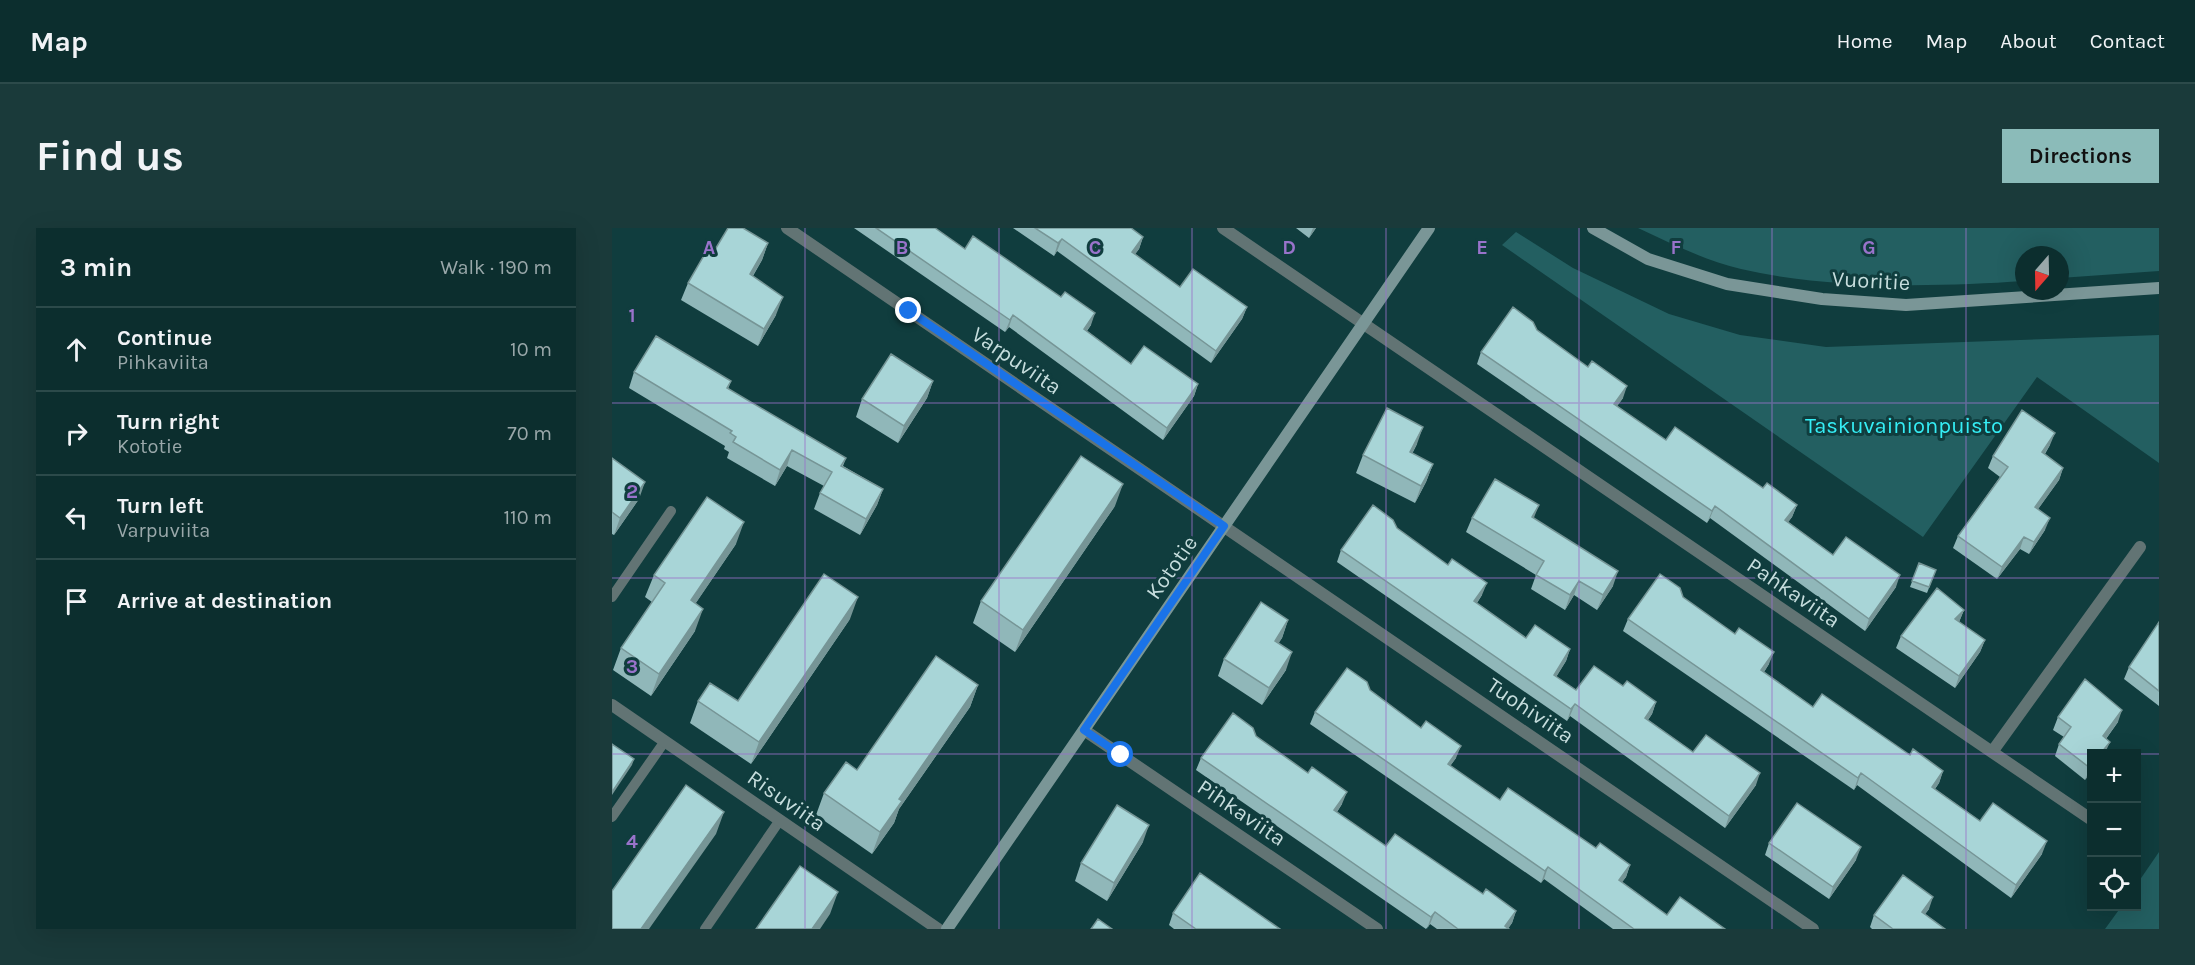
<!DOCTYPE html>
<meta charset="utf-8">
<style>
:root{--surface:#0c2e2e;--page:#1a3a3a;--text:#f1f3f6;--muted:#9aa8aa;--line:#2c4a4a;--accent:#8bbbb9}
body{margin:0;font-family:Karla,sans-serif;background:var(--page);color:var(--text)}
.controls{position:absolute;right:18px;bottom:18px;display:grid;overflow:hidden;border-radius:0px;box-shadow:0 6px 24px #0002}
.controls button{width:54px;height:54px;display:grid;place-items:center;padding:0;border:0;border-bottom:2px solid var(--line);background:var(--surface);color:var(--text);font:30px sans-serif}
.compass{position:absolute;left:1403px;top:18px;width:54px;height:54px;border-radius:50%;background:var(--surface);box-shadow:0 6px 24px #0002;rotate:200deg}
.stop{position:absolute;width:18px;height:18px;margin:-14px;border:4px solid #1a73e8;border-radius:50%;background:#fff}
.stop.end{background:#1a73e8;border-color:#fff;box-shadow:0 2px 6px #0008}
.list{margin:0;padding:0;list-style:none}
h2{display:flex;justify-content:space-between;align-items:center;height:78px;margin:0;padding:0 24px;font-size:26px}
h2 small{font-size:20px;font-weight:400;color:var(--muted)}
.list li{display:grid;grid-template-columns:39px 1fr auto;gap:18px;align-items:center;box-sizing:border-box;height:84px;padding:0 24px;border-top:2px solid var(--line)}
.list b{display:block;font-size:22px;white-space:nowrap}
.list p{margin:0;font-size:20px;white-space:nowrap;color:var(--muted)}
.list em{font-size:20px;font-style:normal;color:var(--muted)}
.icon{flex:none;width:33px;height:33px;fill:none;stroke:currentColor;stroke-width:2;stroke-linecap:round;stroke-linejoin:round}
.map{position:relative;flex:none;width:1547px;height:701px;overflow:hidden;border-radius:0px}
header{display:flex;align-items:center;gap:36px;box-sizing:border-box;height:84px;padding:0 30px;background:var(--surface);border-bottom:2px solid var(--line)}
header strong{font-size:28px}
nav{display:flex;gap:33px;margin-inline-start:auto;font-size:21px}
.intro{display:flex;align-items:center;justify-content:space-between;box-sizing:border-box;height:144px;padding:0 36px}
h1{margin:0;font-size:42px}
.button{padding:15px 27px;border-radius:0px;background:var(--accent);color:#111;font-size:21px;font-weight:700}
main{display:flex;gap:36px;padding:0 36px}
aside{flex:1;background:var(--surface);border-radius:0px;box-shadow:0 6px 24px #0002}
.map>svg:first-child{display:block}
</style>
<header>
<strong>Map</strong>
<nav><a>Home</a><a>Map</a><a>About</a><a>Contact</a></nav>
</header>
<div class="intro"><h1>Find us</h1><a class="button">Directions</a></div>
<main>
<aside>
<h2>3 min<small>Walk · 190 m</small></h2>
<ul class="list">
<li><svg class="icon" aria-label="ahead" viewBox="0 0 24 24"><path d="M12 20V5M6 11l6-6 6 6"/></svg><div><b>Continue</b><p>Pihkaviita</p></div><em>10 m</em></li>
<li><svg class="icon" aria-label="right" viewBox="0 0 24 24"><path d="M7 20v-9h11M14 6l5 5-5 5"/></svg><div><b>Turn right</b><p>Kototie</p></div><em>70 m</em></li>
<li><svg class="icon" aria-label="left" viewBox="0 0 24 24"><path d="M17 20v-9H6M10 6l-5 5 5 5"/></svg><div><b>Turn left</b><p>Varpuviita</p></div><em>110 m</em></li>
<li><svg class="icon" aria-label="arrive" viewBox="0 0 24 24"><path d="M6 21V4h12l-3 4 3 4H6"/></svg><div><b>Arrive at destination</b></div></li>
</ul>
</aside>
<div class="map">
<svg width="1547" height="701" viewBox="0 0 1547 701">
<rect width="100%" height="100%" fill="#103d3e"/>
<!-- green -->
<path fill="#235f61" d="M1026 0H1547V43L1448 50V27H1412V53C1325 59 1214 61 1129 41 1094 33 1058 15 1026 0Z
M904 4 961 40 1057 86 1128 107 1214 119 1547 107V235L1425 149 1311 309 890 17Z
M1547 624V701H1493L1509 679 1524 678 1525 656Z"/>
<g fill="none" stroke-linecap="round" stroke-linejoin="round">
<!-- lane -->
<path stroke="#627474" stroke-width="10" d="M0 369 59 283
M0 589 53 513
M93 701 168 592"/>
<!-- street -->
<path stroke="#627474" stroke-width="12" d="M175 0 1201 701
M611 0 1380 524 1528 319
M0 477 326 701
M472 502 765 701
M1380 524 1480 592"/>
<!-- secondary -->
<path stroke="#7a9697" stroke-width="12" d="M981 0 1036 31 1115 56 1210 71 1294 77 1547 60
M335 701 817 0"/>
</g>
<!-- wall -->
<path fill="#90b7b9" d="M242 0H323L353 21 479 97 475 103 519 136 586 156 582 168 551 212 397 99 393 104Z
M401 0H519L531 9 527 21 523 26 568 59 635 79 630 91 599 135 445 23 442 28Z
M684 0H704L697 10Z
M156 15 150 32 141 48 164 87 146 118 69 72 76 55 104 20Z
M925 102 1011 170 1005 178 1054 212 1185 277 1180 289 1176 294 1221 327 1284 359 1253 403 1098 290 1095 295 865 136 869 124Z
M22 144 119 153 116 161 234 230 231 238 271 261 265 277 248 307 202 281 208 265 212 258 175 238 163 258 115 230 117 224 112 221 113 218 17 160Z
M321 153 315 170 286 215 244 189 250 171Z
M805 216 800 226 821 236 814 254 803 275 744 245 751 227Z
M1438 217 1433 226 1451 240 1447 252 1426 281 1433 302 1417 326 1408 321 1385 351 1341 320 1346 308 1388 249 1376 240 1381 228Z
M0 230 27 271 2 307 0 306Z
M503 278 403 424 361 395 369 373Z
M860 290H922L1001 358 985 382 962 367 953 382 919 361 924 347 854 304Z
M785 300 870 367 865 375 914 410 958 421 954 433 944 449 964 462 1011 458 1044 474 1040 486 1036 492 1081 524 1144 557 1113 600 958 488 955 493 725 334 729 322Z
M124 316 83 376V403L39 468 1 442 9 420 40 374 33 369 42 347Z
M1307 335 1324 342 1315 365 1298 359Z
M1071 369 1157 436 1152 444 1201 479 1331 543 1327 555 1323 561 1368 593 1430 626 1399 670 1245 557 1242 562 1011 403 1016 391Z
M1352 382 1347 394 1373 412 1368 424 1343 460 1284 420 1289 408Z
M238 391 139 536 78 495 86 473H126Z
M676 392 670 410 666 415 674 442 650 477 606 448 612 431Z
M1547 394V478L1512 451 1517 439Z
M366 457 358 479 287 581 282 595 260 626 204 587 212 565Z
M758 462 809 500 844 530 838 538 888 572 1018 637 1014 649 1010 654 1055 687 1113 701H1001L932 651 929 655 698 496 703 484Z
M1446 489 1506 494 1494 511 1479 544 1473 552 1443 528 1447 516 1452 509 1441 502Z
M589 530 730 576 725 584 774 618 904 683 900 695 896 700 897 701H825L818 696 814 701 584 542Z
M531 614 495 673 463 653 469 635Z
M1157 615 1244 632 1217 671 1153 627Z
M1317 681 1313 686 1333 701H1260L1258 699 1262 687Z
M561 685 668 701H562L557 697Z"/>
<!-- shaded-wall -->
<path fill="#769596" d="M701 0H704L697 10Z
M531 9 527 21 516 36 520 24Z
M450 11 445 23 442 28 446 15Z
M156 15 150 32 131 64 138 46Z
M171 69 164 87 146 118 152 101Z
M635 79 630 91 599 135 604 123Z
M483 85 479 97 467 113 472 101Z
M401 87 397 99 393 104 398 92Z
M321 153 315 170 286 215 292 198Z
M586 156 582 168 551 212 555 200Z
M1015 158 1011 170 998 188 1002 176Z
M811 199 805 216 791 242 798 224Z
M1443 205 1438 217 1426 236 1430 224Z
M180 222 175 238 163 258 168 242Z
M821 236 814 254 803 275 809 258Z
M1451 240 1447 252 1419 291 1423 279Z
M33 254 27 271 2 307 8 290Z
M511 256 503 278 403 424 411 402Z
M271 261 265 277 248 307 254 291Z
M927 277 921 292 920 289Z
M1185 277 1180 289 1169 304 1173 292Z
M1103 278 1098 290 1095 295 1100 283Z
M1438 290 1433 302 1417 326 1422 314Z
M132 294 124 316 71 394 79 372Z
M1412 309 1408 321 1385 351 1390 339Z
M1006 343 1001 358 985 382 991 367Z
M1288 347 1284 359 1253 403 1257 391Z
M967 353 962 367 953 382 958 367Z
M875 355 870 367 858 385 862 373Z
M246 369 238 391 139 536 147 514Z
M91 381 83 403 39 468 47 446Z
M1352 382 1347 394 1343 391Z
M676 392 670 410 657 431 663 413Z
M1373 412 1368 424 1343 460 1347 448Z
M958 421 954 433 938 459 942 447Z
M680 424 674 442 650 477 657 460Z
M1162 424 1157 436 1145 455 1149 442Z
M366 457 358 479 287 581 282 595 260 626 268 604 287 571Z
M1044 474 1040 486 1029 502 1033 490Z
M963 476 958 488 955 493 959 481Z
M1510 482 1506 494 1487 520 1491 508Z
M1498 514 1493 525H1489Z
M849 518 844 530 831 548 836 536Z
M22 531 20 537 0 567V564Z
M1479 537V544L1473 552 1478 540Z
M1331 543 1327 555 1316 571 1320 559Z
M1148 545 1144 557 1113 600 1117 588Z
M1249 545 1245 557 1242 562 1246 550Z
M735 564 730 576 718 594 722 582Z
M112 584 104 606 37 701H29Z
M537 597 531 614 495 673 502 655Z
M1435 613 1430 626 1399 670 1404 657Z
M1249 619 1244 632 1217 671 1221 659Z
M1018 637 1014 649 1003 664 1007 652Z
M936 639 932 651 929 655 933 643Z
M226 664 218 686 208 701H200Z
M1321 669 1317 681 1305 697 1310 684Z
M904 683 900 695 896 701 893 698Z
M823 684 818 696 815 701 819 689Z"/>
<!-- building -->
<path fill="#a8d5d7" stroke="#769596" stroke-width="1.5" d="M116 0H131L156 15 138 46 171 69 152 101 76 55 98 17 104 20Z
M264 0H323L353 21 361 8 449 69 453 64 483 85 472 101 519 136 532 118 586 156 555 200 401 87 398 92Z
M423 0H519L531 9 520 24 568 59 581 41 635 79 604 123 450 11 446 15Z
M901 79 921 94 925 102 976 139 980 133 1015 158 1002 176 1054 212 1063 199 1151 260 1155 255 1185 277 1173 292 1221 327 1234 309 1288 347 1257 391 1103 278 1100 283 869 124Z
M44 108 119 153 115 160 234 230 229 238 271 261 254 291 208 265 220 244 180 222 168 242 121 214 124 209 118 205 120 203 22 144Z
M279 126 321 153 292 198 250 171Z
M775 180 811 199 798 224 821 236 809 258 751 227Z
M1410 182 1443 205 1430 224 1451 240 1423 279 1438 290 1422 314 1412 309 1390 339 1346 308 1396 239 1381 228Z
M469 228 511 256 411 402 369 373Z
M0 230 33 254 8 290 0 284Z
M883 251 927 277 920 289 1006 343 991 367 967 353 958 367 924 347 932 333 860 290Z
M95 269 132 294 79 372 91 381 47 446 9 420 53 355 42 347Z
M761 277 781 292 785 300 836 337 840 331 875 355 862 373 914 410 923 397 958 421 942 447 964 462 982 438 1011 458 1015 453 1044 474 1033 490 1081 524 1094 507 1148 545 1117 588 963 476 959 481 729 322Z
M1307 335 1324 342 1317 359 1300 353Z
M212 346 246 369 147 514 86 473 98 455 126 473Z
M1048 346 1068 360 1071 369 1123 406 1127 400 1162 424 1149 442 1201 479 1210 466 1298 527 1301 521 1331 543 1320 559 1368 593 1381 575 1435 613 1404 657 1249 545 1246 550 1016 391Z
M1325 360 1352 382 1343 391 1373 412 1347 448 1289 408Z
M649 374 676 392 663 413 680 424 657 460 612 431Z
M1547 394V463L1517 439Z
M324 428 366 457 287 571 290 573 268 604 212 565 234 534 245 542Z
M735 440 755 454 758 462 809 500 814 493 849 518 836 536 888 572 896 560 984 620 988 615 1018 637 1007 652 1055 687 1068 669 1113 701H1022L936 639 933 643 703 484Z
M1473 451 1510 482 1491 508 1498 514 1489 525H1479V537L1478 540 1447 516 1459 499 1446 489Z
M621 485 641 500 644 508 696 545 700 539 735 564 722 582 774 618 783 606 871 666 874 661 904 683 893 698 897 701H846L823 684 819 689 589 530Z
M0 516 22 531 0 564Z
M74 557 112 584 29 701H0V663Z
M1185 575 1249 619 1221 659 1157 615Z
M505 577 537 597 502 655 469 635Z
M188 638 226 664 200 701H144Z
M588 645 668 701H584L561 685Z
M1291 647 1321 669 1310 684 1333 701H1281L1262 687Z
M486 691 500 701H479Z"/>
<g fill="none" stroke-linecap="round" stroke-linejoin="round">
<!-- route -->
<path stroke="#1a73e8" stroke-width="8" d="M297 83 612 298 472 502 509 527"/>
</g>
<!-- grid -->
<path fill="none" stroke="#9973cb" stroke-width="1.5" stroke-opacity="0.55" d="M193 0V701M387 0V701M580 0V701M774 0V701M967 0V701M1160 0V701M1354 0V701M0 175H1547M0 350H1547M0 526H1480M1524 526H1547"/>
<g text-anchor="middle" stroke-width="6" stroke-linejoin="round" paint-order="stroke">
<!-- street labels -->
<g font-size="22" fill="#c6dddd" stroke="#103d3e">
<text transform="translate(1259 52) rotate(3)" y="8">Vuoritie</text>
<text transform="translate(405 132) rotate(34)" y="8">Varpuviita</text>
<text transform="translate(559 339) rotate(-55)" y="8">Kototie</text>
<text transform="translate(1182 364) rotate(34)" y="8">Pahkaviita</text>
<text transform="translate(919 482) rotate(34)" y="8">Tuohiviita</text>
<text transform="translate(175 572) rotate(35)" y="8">Risuviita</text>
<text transform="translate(630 584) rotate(34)" y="8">Pihkaviita</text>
</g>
<!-- park labels -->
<g font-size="22" fill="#35eef5" stroke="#103d3e">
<text x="1292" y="205">Taskuvainionpuisto</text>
</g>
</g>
<g font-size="20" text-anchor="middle" font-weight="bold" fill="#9973cb" stroke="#103d3e" stroke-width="6" stroke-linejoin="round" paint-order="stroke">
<text x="97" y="26">A</text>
<text x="290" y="26">B</text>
<text x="483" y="26">C</text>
<text x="677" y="26">D</text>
<text x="870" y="26">E</text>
<text x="1064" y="26">F</text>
<text x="1257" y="26">G</text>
<text x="20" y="94">1</text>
<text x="20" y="270">2</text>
<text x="20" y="445">3</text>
<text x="20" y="620">4</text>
</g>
</svg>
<div class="controls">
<button>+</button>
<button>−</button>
<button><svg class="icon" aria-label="locate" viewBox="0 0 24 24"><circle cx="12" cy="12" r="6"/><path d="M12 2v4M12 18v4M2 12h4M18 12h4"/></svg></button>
</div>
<svg class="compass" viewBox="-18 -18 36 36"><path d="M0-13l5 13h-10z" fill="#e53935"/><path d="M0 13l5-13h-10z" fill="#9aa8aa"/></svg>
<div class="stop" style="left:509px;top:527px"></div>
<div class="stop end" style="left:297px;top:83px"></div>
</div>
</main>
